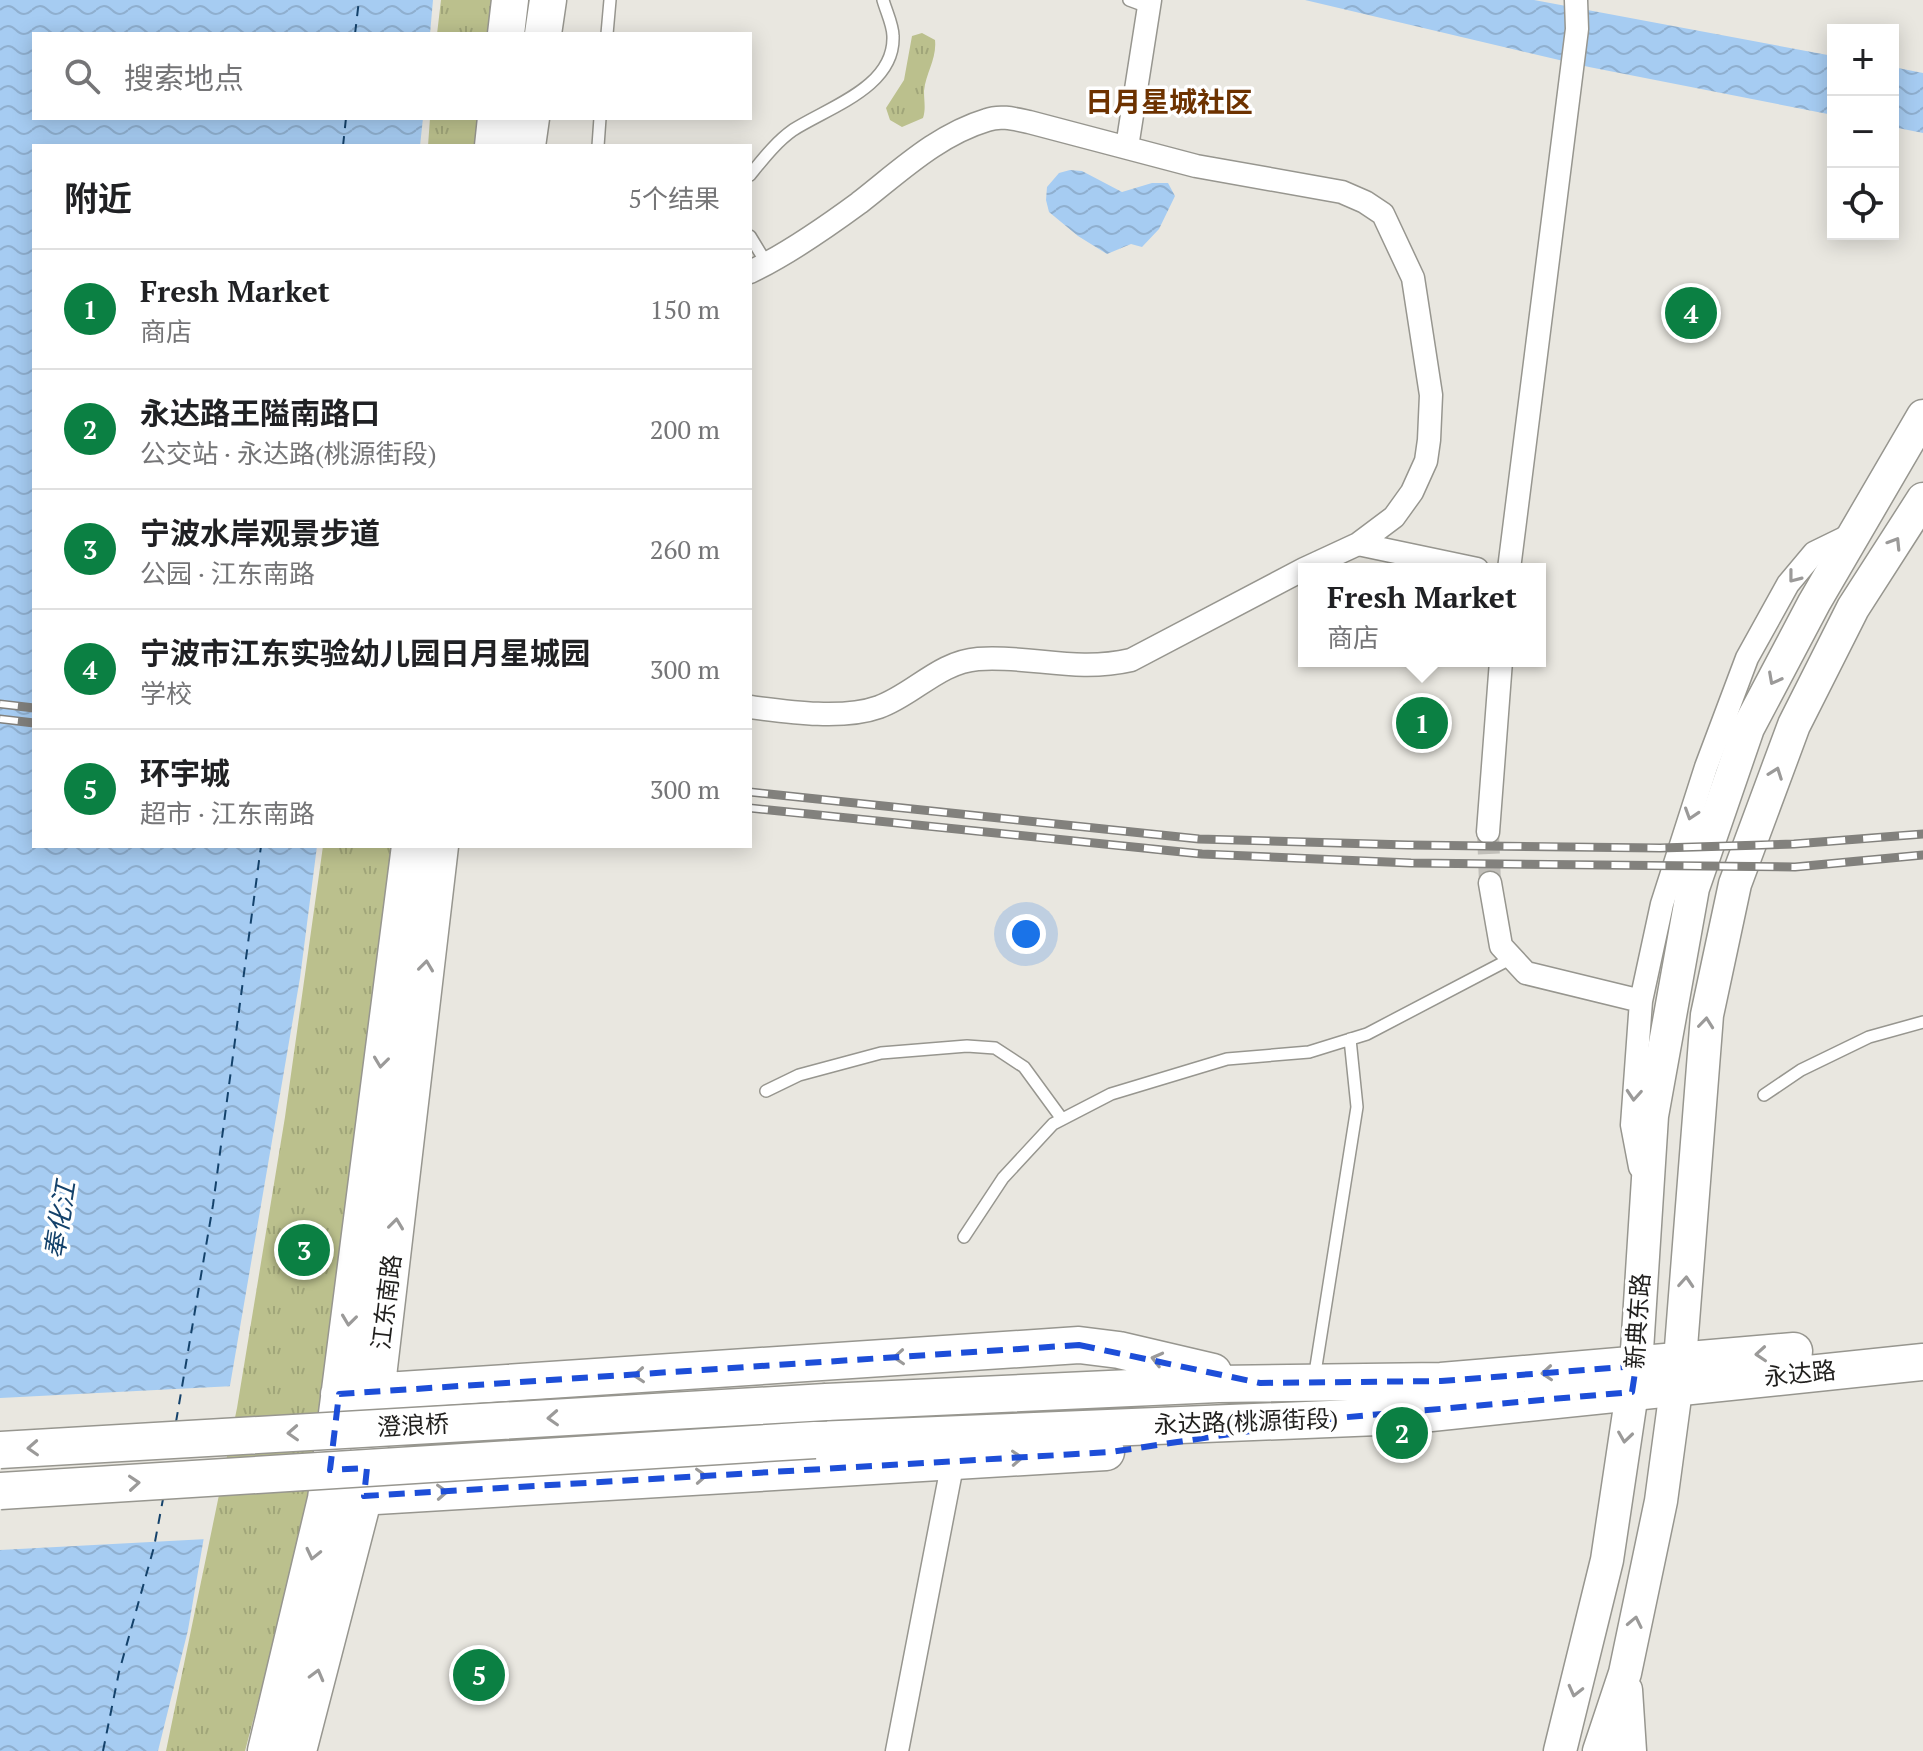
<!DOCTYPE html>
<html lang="zh">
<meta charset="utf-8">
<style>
:root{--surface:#fff;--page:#f6f6f6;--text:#202124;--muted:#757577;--line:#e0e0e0;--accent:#0b8043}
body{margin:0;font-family:"PT Serif","Noto Sans SC",serif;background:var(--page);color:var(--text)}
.controls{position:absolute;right:24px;top:24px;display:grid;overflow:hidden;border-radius:0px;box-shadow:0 4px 20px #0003}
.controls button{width:72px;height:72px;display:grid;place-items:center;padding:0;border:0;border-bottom:2px solid var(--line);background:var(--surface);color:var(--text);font:40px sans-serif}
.you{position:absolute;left:1026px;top:934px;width:28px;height:28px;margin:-20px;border:6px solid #fff;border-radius:50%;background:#1a73e8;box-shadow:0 0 0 12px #1a73e833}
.badge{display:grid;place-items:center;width:52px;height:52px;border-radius:50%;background:var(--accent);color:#fff;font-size:26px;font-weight:700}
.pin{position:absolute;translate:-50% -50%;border:4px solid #fff;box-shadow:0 2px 8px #0006}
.popup{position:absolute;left:1298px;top:563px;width:248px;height:104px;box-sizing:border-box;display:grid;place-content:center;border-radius:0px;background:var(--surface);filter:drop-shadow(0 2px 6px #0005);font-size:26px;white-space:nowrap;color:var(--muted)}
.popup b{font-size:30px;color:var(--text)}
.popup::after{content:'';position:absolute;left:50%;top:100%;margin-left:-16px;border:16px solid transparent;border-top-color:var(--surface)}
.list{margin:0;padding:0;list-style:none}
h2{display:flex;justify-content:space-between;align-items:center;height:104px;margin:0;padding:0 32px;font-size:34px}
h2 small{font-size:26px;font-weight:400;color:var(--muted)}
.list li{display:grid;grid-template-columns:52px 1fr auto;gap:24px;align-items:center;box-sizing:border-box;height:120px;padding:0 32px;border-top:2px solid var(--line)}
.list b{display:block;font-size:30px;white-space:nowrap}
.list p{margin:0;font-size:26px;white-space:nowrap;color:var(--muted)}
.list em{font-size:26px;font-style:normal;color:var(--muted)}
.icon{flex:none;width:44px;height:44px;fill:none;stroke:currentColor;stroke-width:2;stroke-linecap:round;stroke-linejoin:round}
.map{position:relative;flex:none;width:1923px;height:1751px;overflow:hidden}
.search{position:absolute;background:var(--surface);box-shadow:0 4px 20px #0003;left:32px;top:32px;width:720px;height:88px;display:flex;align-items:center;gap:20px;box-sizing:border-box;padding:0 28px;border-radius:0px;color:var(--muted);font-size:30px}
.panel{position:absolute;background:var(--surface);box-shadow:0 4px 20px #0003;left:32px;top:144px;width:720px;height:704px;border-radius:0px}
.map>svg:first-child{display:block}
</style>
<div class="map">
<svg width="1923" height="1751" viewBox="0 0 1923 1751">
<defs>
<pattern id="grass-tufts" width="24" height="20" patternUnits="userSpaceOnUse" patternTransform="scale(2)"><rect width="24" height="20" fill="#bbc08d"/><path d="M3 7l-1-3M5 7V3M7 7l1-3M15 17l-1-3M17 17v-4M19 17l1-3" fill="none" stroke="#a0a579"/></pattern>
<pattern id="water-waves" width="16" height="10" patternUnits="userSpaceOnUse" patternTransform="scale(2)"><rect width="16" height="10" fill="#a6ccf2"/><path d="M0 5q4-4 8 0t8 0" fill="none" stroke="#8fafcf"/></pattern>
</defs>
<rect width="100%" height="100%" fill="#e9e7e0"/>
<!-- grass -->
<path fill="url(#grass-tufts)" d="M441 0H496L492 34H437Z
M922 33 935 40C937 59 926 72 924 91 924 101 926 109 923 118L902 127 890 120 886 108 904 80 912 36Z
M430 118H482L479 146H428Z
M323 846H395L312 1498 245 1751H166L237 1408 285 1117Z"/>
<!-- water -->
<path fill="url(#water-waves)" d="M0 0H433L430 34H34V118H423L420 146H34V846H317L300 978 188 1630 158 1751H0Z
M1305 0H1534L1833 56V115L1589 67Z
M1893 67 1923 73V133L1893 127Z
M1070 170 1082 171 1122 192 1152 183H1168L1175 196 1159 229 1142 247 1131 244 1107 254 1078 236 1049 212 1046 200 1047 187 1059 173Z"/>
<!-- pier -->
<path fill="#e9e7e0" d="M234 1386 207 1539 0 1550V1398Z"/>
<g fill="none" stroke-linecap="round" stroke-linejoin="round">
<!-- ferry -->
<path stroke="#14426b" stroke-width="2" stroke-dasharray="10 8" stroke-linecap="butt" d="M355 34 359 0
M343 146 346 118
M176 1422 213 1205 261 846
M103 1751 119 1672 154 1547 163 1499"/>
<!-- street-tunnel -->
<path stroke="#c1bfb9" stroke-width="22" stroke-dasharray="22 11" stroke-linecap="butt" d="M1488 832 1490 883"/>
<!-- lane casing -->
<g stroke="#97968f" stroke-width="14">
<path id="lane" d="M1129 0 1148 7
M607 34 610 0
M598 146 600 118
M750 175C763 159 776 142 793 130 829 107 895 87 893 36 893 25 886 11 883 0
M750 236 767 264
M766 1091 799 1075 881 1053 967 1046 995 1048 1024 1067 1062 1119
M1764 1095 1801 1070 1869 1037 1923 1022
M964 1237 1003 1178 1053 1124 1111 1094 1227 1059 1309 1052 1367 1034 1512 958
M1314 1379 1357 1107 1350 1039"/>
</g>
<!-- street casing -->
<g stroke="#97968f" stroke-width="25">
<path id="street" d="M1127 147 1150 0
M750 272C788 254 825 228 859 203 899 172 937 135 987 120 1000 115 1015 119 1029 122L1196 166 1342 192 1365 202 1383 214 1413 278 1431 395 1429 440 1426 461 1412 492 1394 517 1358 544 1304 569
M1358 544 1477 569
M1509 569 1577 29 1576 0
M750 707C788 712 843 720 879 707 913 695 939 662 978 659 1032 655 1074 673 1131 660L1304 569
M1488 832 1501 661
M1490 883 1501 946 1526 973 1641 1001
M1640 1167 1632 1125 1641 1001 1662 904 1706 767 1747 658 1788 584 1814 553 1855 533
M897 1751 953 1461"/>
</g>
<!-- secondary casing -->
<g stroke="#97968f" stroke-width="35">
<path id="secondary" d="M1626 1690 1630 1751
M1560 1751 1607 1560 1636 1366 1652 1116 1693 888 1748 728 1814 603 1923 416
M1599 1751 1625 1673 1661 1501 1680 1360 1707 1015 1735 884 1794 725 1853 608 1923 499"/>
</g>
<!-- primary casing -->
<g stroke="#97968f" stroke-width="39">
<path id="primary" d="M506 34 510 0
M543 34 548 0
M493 146 496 118
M527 146 531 118
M339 1394 1079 1345 1119 1350 1213 1372
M826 1402 1218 1384 1441 1381 1794 1351
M815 1440 1402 1416 1923 1362
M326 1499 1106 1452
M266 1751 326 1499 410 846
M298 1751 364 1496 440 846"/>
</g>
<!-- lane -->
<use href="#lane" stroke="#fff" stroke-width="11"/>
<!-- street -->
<use href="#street" stroke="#fff" stroke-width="22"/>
<!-- secondary -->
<use href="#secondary" stroke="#fff" stroke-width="32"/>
<!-- primary -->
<use href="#primary" stroke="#fff" stroke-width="36"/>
<!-- rail casing -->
<g stroke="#82817d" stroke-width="9">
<path id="rail" d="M0 704 34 708
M0 719 34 723
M750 792 1199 839 1408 845 1660 848 1794 844 1923 834
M750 808 1202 854 1411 863 1795 867 1923 855"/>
</g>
<!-- rail -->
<use href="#rail" stroke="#fff" stroke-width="6" stroke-dasharray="18" stroke-linecap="butt"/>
<!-- primary-bridge casing -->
<g stroke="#97968f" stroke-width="39" stroke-linecap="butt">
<path id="primary-bridge" d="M0 1450 826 1402
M0 1491 815 1440"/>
</g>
<!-- primary-bridge -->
<use href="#primary-bridge" stroke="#fff" stroke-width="36"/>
</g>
<!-- one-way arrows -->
<defs><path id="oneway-chevron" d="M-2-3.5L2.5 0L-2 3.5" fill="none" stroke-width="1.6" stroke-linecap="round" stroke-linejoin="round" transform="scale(2)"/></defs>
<g stroke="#9b9a99">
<use href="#oneway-chevron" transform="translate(1895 543) rotate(-58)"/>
<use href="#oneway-chevron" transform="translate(1794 577) rotate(128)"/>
<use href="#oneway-chevron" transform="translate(1774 679) rotate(118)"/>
<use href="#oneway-chevron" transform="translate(1776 773) rotate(-70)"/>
<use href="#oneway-chevron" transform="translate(1691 814) rotate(108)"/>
<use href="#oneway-chevron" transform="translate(426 966) rotate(-83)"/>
<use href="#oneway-chevron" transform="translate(1706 1023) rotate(-84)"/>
<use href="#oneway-chevron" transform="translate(381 1062) rotate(97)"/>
<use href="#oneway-chevron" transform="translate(1634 1095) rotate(94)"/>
<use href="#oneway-chevron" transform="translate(396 1224) rotate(-83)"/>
<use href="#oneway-chevron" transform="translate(1686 1282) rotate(-86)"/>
<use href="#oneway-chevron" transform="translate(349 1320) rotate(97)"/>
<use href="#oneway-chevron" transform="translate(1761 1354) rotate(176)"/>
<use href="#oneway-chevron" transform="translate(899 1357) rotate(176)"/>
<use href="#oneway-chevron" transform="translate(1157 1359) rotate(-166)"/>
<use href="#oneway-chevron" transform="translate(1547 1373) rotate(176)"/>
<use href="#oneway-chevron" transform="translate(639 1375) rotate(176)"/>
<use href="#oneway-chevron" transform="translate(553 1418) rotate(177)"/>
<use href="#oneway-chevron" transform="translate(293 1433) rotate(177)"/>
<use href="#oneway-chevron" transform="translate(1625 1437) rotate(98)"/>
<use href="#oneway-chevron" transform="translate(33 1448) rotate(177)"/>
<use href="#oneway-chevron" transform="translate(1017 1458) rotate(-3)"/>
<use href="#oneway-chevron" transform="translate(701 1476) rotate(-3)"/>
<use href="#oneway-chevron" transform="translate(134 1483) rotate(-4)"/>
<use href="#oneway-chevron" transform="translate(442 1492) rotate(-3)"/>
<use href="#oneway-chevron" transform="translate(313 1554) rotate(103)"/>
<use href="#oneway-chevron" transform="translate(1635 1622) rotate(-78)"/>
<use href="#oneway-chevron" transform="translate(317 1675) rotate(-75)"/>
<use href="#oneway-chevron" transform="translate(1575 1691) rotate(104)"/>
</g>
<!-- marked area -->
<path fill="none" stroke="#1d4ed8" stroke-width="6" stroke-dasharray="16 10" stroke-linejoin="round" d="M1079 1345 1260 1383 1441 1381 1636 1366 1632 1392 1337 1418 1111 1452 364 1496 367 1468 330 1470 339 1394Z"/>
<g text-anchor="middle" stroke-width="7" stroke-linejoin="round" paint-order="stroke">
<!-- street labels -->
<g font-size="24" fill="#201f1d" stroke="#fff">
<text transform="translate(387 1302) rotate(-83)" y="8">江东南路</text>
<text transform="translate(1638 1321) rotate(-86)" y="8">新典东路</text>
<text transform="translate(1800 1374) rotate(-6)" y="8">永达路</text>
<text transform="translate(1246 1422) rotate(-2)" y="8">永达路(桃源街段)</text>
<text transform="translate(413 1426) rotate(-3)" y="8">澄浪桥</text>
</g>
<!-- water labels -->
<g font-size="26" font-style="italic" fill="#14426b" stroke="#fff">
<text transform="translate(60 1220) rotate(-81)" y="9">奉化江</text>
</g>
<!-- quarter labels -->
<g font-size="28" font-weight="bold" fill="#6d3200" stroke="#fff">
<text x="1169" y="112">日月星城社区</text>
</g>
</g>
</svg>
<div class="controls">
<button>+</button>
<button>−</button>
<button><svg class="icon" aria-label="locate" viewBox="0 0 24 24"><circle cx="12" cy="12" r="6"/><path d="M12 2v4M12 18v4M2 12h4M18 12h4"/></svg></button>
</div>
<div class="you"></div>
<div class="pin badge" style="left:1422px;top:723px">1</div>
<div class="popup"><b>Fresh Market</b>商店</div>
<div class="pin badge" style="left:1402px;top:1433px">2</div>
<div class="pin badge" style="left:304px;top:1250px">3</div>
<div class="pin badge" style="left:1691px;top:313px">4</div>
<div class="pin badge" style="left:479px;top:1675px">5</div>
<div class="search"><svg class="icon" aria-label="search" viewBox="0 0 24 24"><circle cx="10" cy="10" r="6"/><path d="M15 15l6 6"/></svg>搜索地点</div>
<section class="panel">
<h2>附近<small>5个结果</small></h2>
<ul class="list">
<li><span class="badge">1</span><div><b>Fresh Market</b><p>商店</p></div><em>150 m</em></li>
<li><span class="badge">2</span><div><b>永达路王隘南路口</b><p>公交站 · 永达路(桃源街段)</p></div><em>200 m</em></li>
<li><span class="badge">3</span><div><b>宁波水岸观景步道</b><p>公园 · 江东南路</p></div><em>260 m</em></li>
<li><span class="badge">4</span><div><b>宁波市江东实验幼儿园日月星城园</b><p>学校</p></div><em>300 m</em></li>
<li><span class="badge">5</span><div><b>环宇城</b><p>超市 · 江东南路</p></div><em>300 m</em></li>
</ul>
</section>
</div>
